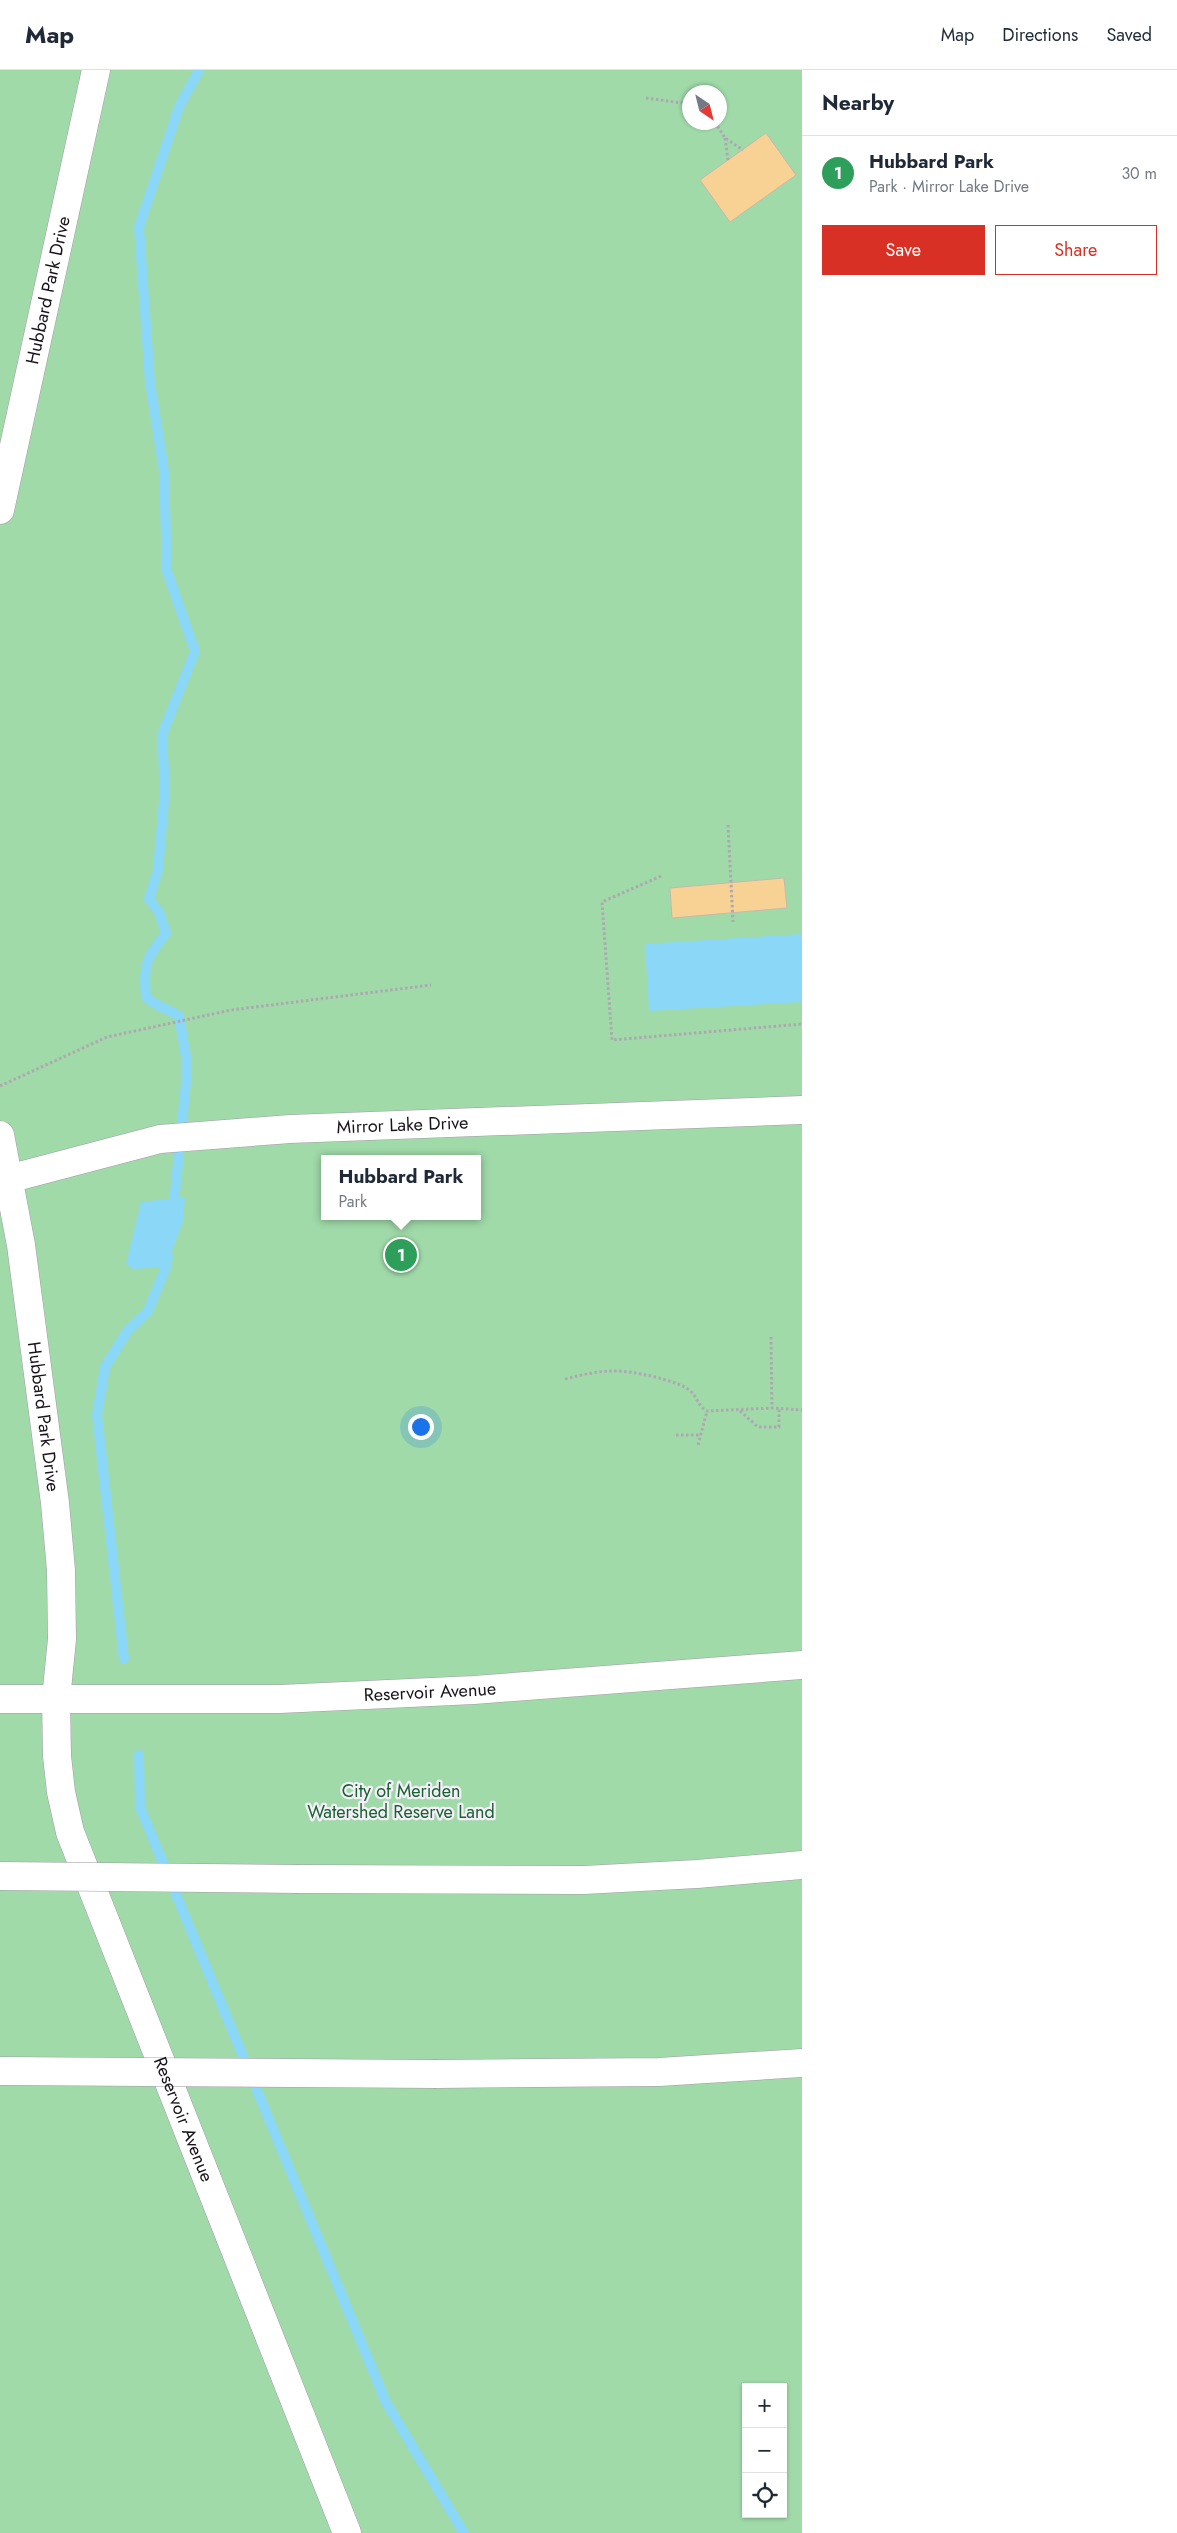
<!DOCTYPE html>
<meta charset="utf-8">
<style>
:root{--surface:#fff;--page:#f2f2f3;--text:#1f2937;--muted:#747a83;--line:#e0e1e3;--accent:#d93025}
body{margin:0;font-family:Jost,sans-serif;background:var(--page);color:var(--text)}
.controls{position:absolute;right:15px;bottom:15px;display:grid;overflow:hidden;border-radius:0px;box-shadow:0 1px 4px #0004}
.controls button{width:45px;height:45px;display:grid;place-items:center;padding:0;border:0;border-bottom:1px solid var(--line);background:var(--surface);color:var(--text);font:25px sans-serif}
.compass{position:absolute;left:682px;top:15px;width:45px;height:45px;border-radius:50%;background:var(--surface);box-shadow:0 1px 4px #0004;rotate:145deg}
.you{position:absolute;left:420px;top:1356px;width:18px;height:18px;margin:-12px;border:4px solid #fff;border-radius:50%;background:#1a73e8;box-shadow:0 0 0 8px #1a73e833}
.badge{display:grid;place-items:center;width:32px;height:32px;border-radius:50%;background:var(--accent);color:#fff;font-size:16px;font-weight:700}
.pin{position:absolute;translate:-50% -50%;border:2px solid #fff;box-shadow:0 1px 5px #0006}
.popup{position:absolute;left:321px;top:1085px;width:160px;height:65px;box-sizing:border-box;display:grid;place-content:center;border-radius:0px;background:var(--surface);filter:drop-shadow(0 1px 4px #0005);font-size:16px;white-space:nowrap;color:var(--muted)}
.popup b{font-size:19px;color:var(--text)}
.popup::after{content:'';position:absolute;left:50%;top:100%;margin-left:-10px;border:10px solid transparent;border-top-color:var(--surface)}
.list{margin:0;padding:0;list-style:none}
h2{display:flex;justify-content:space-between;align-items:center;height:65px;margin:0;padding:0 20px;font-size:21px}
h2 small{font-size:16px;font-weight:400;color:var(--muted)}
.list li{display:grid;grid-template-columns:32px 1fr auto;gap:15px;align-items:center;box-sizing:border-box;height:75px;padding:0 20px;border-top:1px solid var(--line)}
.list b{display:block;font-size:19px;white-space:nowrap}
.list p{margin:0;font-size:16px;white-space:nowrap;color:var(--muted)}
.list em{font-size:16px;font-style:normal;color:var(--muted)}
.actions{display:flex;gap:10px;padding:15px 20px}
.actions a{flex:1;padding:11px 0;border:1px solid var(--accent);border-radius:0px;text-align:center;font-size:18px;color:var(--accent)}
.actions .main{background:var(--accent);color:#fff}
.icon{flex:none;width:28px;height:28px;fill:none;stroke:currentColor;stroke-width:2;stroke-linecap:round;stroke-linejoin:round}
.map{position:relative;flex:none;width:802px;height:2463px;overflow:hidden}
header{display:flex;align-items:center;gap:30px;box-sizing:border-box;height:70px;padding:0 25px;background:var(--surface);border-bottom:1px solid var(--line)}
header strong{font-size:24px}
nav{display:flex;gap:28px;margin-inline-start:auto;font-size:18px}
main{display:flex}
aside{flex:1;background:var(--surface)}
.map>svg:first-child{display:block}
</style>
<header>
<strong>Map</strong>
<nav><a>Map</a><a>Directions</a><a>Saved</a></nav>
</header>
<main>
<div class="map">
<svg width="802" height="2463" viewBox="0 0 802 2463">
<rect width="100%" height="100%" fill="#f7eefc"/>
<!-- green -->
<path fill="#a0daa9" fill-rule="evenodd" d="M0 0H802V2463H0ZM690 22H720V52H690ZM325 1089H477V1146H325ZM746 2317H783V2444H746Z"/>
<!-- water -->
<path fill="#8ad7f8" d="M802 864V932L649 941 645 874Z
M185 1127 183 1151 166 1197 133 1199 126 1194 141 1132Z"/>
<g fill="none" stroke-linecap="round" stroke-linejoin="round">
<!-- stream -->
<path stroke="#8ad7f8" stroke-width="10" d="M173 1142 186 1013V986L179 946C168 939 157 937 146 927 143 894 146 889 166 863L159 842 149 829 158 800 165 719 162 665 195 581 167 501 164 401 150 312 139 157 179 37 199 0
M124 1589 97 1345 105 1297 128 1260 148 1241 166 1197 168 1186
M139 1685 140 1737 386 2332 464 2463"/>
</g>
<!-- building -->
<path fill="#f8d295" stroke="#c3baad" d="M766 63 796 105 730 152 700 110Z
M784 808 787 838 672 848 670 818Z"/>
<g fill="none" stroke-linecap="round" stroke-linejoin="round">
<!-- street casing -->
<g stroke="#a29aa7" stroke-width="29">
<g id="street">
<path id="s1" d="M0 440 96 0"/>
<path id="s2" d="M0 1065 21 1175 55 1433 61 1500 62 1569 56 1629 57 1686 61 1722 70 1762 347 2463"/>
<path id="s3" d="M8 1109 160 1069 290 1059 802 1040"/>
<path id="s4" d="M0 1629H280L474 1620 802 1595"/>
</g>
</g>
<!-- highway casing -->
<g stroke="#a29aa7" stroke-width="29">
<path id="highway" d="M298 1809 584 1810 697 1804 802 1795
M436 2004 659 2002 802 1993"/>
</g>
<!-- path -->
<path stroke="#aea7b2" stroke-width="3" stroke-dasharray="2.5 2.5" stroke-linecap="butt" d="M646 28 690 34
M715 52 725 68 743 80
M725 68 728 90
M728 755 733 852
M661 806 602 832 612 970 802 954
M0 1016 107 967 231 940 431 915
M771 1267 772 1338
M565 1309C604 1299 619 1298 659 1308 668 1311 679 1313 688 1319 697 1325 697 1336 707 1341L772 1338 802 1340
M740 1341 758 1357H779V1338
M676 1365H700
M698 1375 707 1341"/>
<!-- street -->
<use href="#street" stroke="#fff" stroke-width="28"/>
<!-- highway -->
<use href="#highway" stroke="#fff" stroke-width="28"/>
<!-- highway-bridge casing -->
<g stroke="#a29aa7" stroke-width="29" stroke-linecap="butt">
<path id="highway-bridge" d="M0 1806 298 1809
M0 2001 436 2004"/>
</g>
<!-- highway-bridge -->
<use href="#highway-bridge" stroke="#fff" stroke-width="28"/>
</g>
<g text-anchor="middle" stroke-width="4.5" stroke-linejoin="round" paint-order="stroke">
<!-- street labels -->
<g font-size="18" fill="#181419" stroke="#f7eefc">
<text dy="6" stroke="none"><textPath href="#s1" startOffset="225">Hubbard Park Drive</textPath></text>
<text dy="6" stroke="none"><textPath href="#s3" startOffset="400">Mirror Lake Drive</textPath></text>
<text dy="6" stroke="none"><textPath href="#s2" startOffset="285">Hubbard Park Drive</textPath></text>
<text dy="6" stroke="none"><textPath href="#s4" startOffset="430">Reservoir Avenue</textPath></text>
<text dy="6" stroke="none"><textPath href="#s2" startOffset="1012">Reservoir Avenue</textPath></text>
</g>
<!-- park labels -->
<g font-size="18" fill="#17642d" stroke="#f7eefc">
<text x="401" y="1727">City of Meriden<tspan x="401" dy="21">Watershed Reserve Land</tspan></text>
</g>
</g>
</svg>
<div class="controls">
<button>+</button>
<button>−</button>
<button><svg class="icon" aria-label="locate" viewBox="0 0 24 24"><circle cx="12" cy="12" r="6"/><path d="M12 2v4M12 18v4M2 12h4M18 12h4"/></svg></button>
</div>
<svg class="compass" viewBox="-18 -18 36 36"><path d="M0-13l5 13h-10z" fill="#e53935"/><path d="M0 13l5-13h-10z" fill="#747a83"/></svg>
<div class="you"></div>
<div class="pin badge" style="left:401px;top:1185px;background:#2e9e5b">1</div>
<div class="popup"><b>Hubbard Park</b>Park</div>
</div>
<aside>
<h2>Nearby<small></small></h2>
<ul class="list">
<li><span class="badge" style="background:#2e9e5b">1</span><div><b>Hubbard Park</b><p>Park · Mirror Lake Drive</p></div><em>30 m</em></li>
</ul>
<div class="actions"><a class="main">Save</a><a>Share</a></div>
</aside>
</main>
